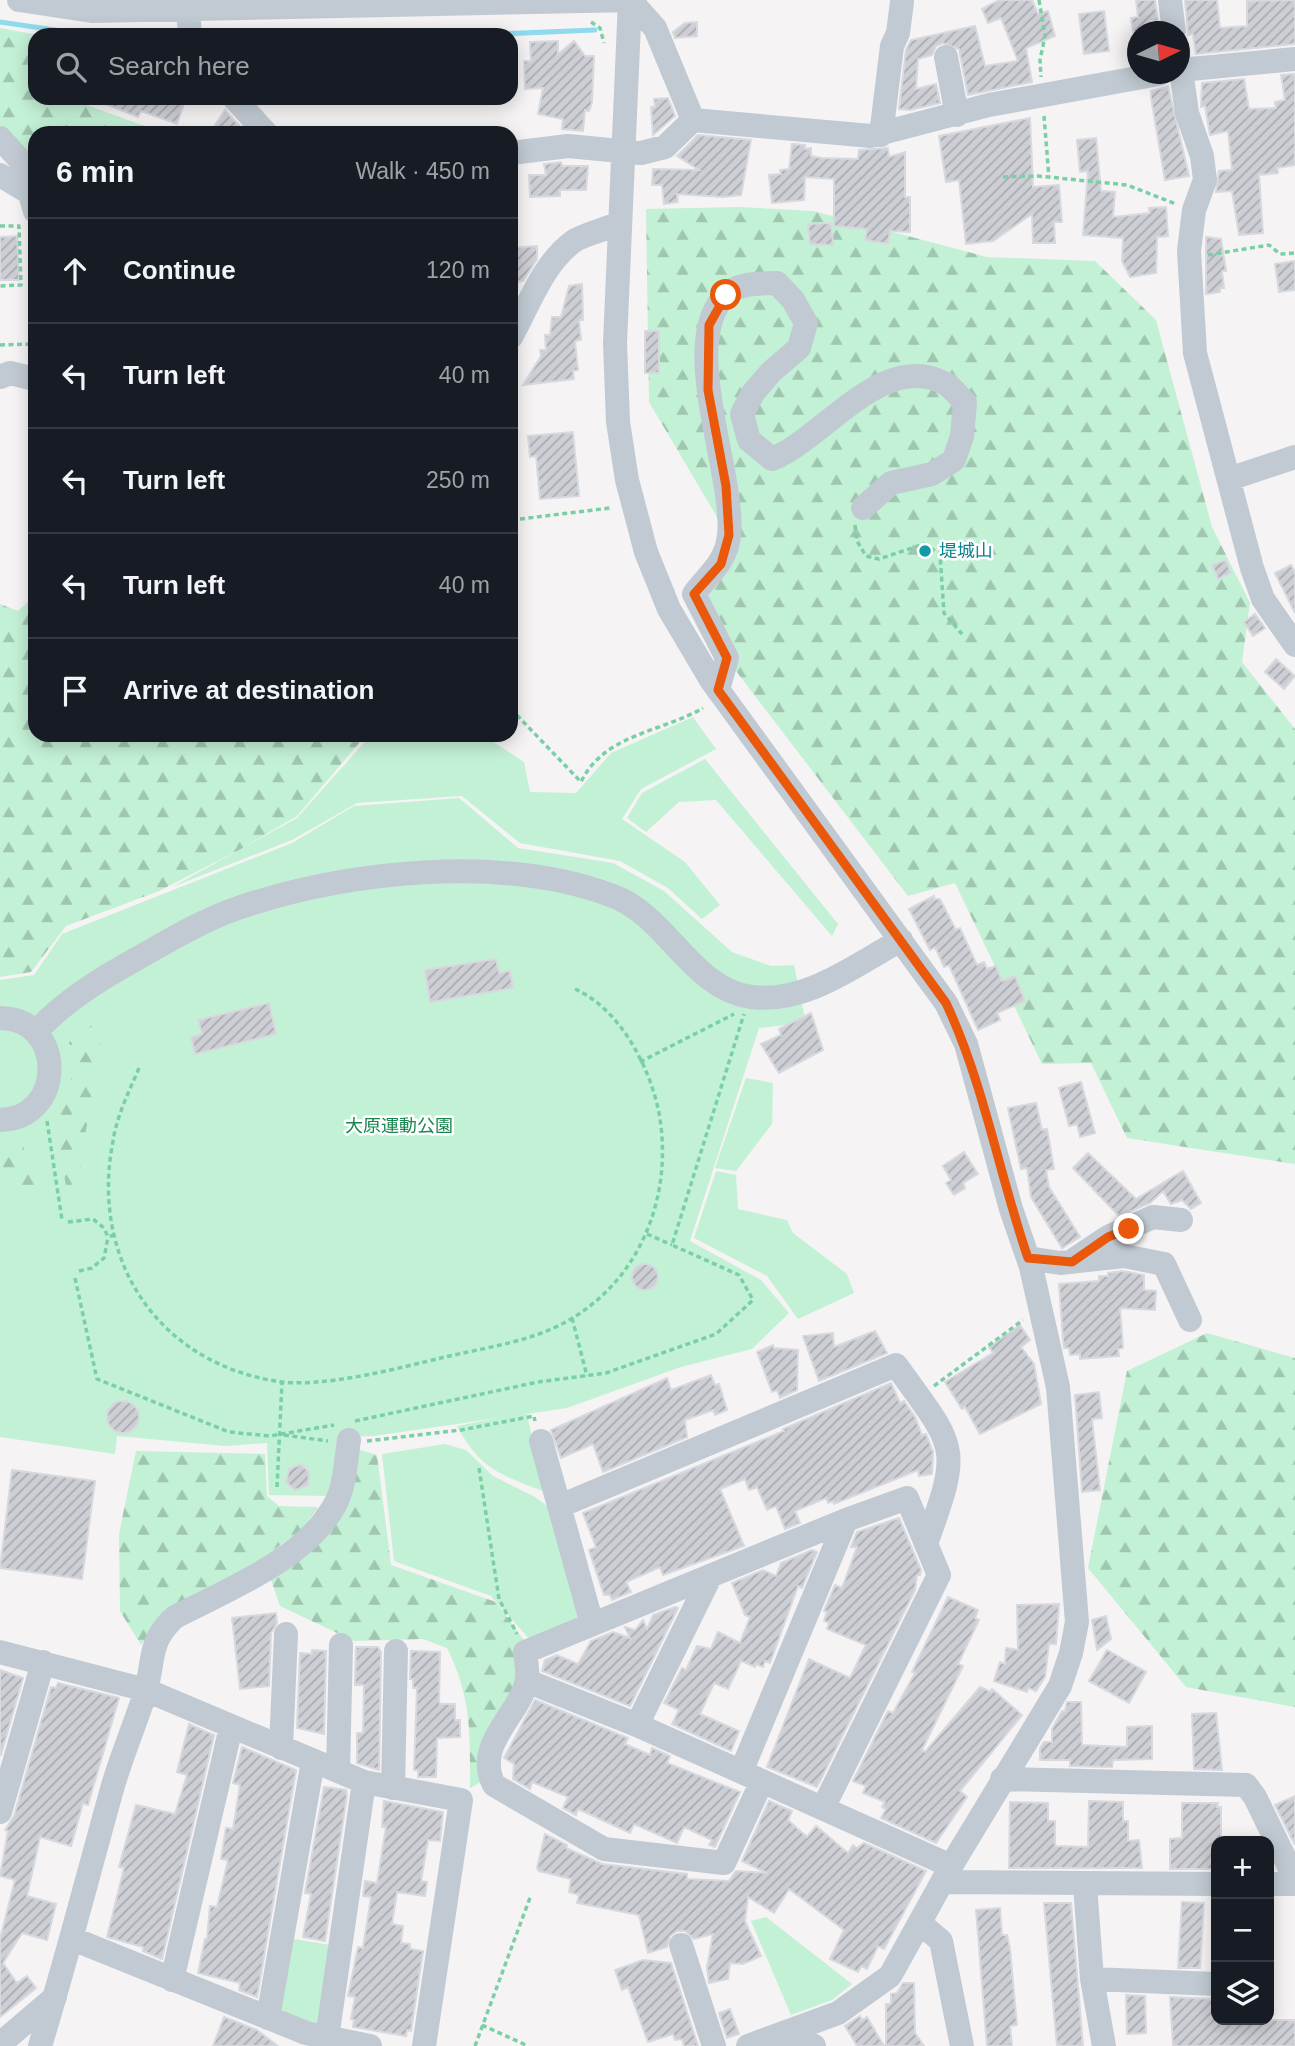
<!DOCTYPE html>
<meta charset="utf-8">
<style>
:root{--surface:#171b24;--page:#242831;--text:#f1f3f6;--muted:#9ea1a6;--line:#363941}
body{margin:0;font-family:Helvetica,"Noto Sans JP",sans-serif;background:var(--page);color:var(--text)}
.controls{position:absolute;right:21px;bottom:21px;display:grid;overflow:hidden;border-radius:14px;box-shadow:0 4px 18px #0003}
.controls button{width:63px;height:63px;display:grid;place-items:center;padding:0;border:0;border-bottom:2px solid var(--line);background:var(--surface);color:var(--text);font:35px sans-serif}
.compass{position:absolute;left:1127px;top:21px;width:63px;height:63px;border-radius:50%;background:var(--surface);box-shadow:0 4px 18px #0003;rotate:85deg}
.stop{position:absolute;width:21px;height:21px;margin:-16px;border:5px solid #ea580c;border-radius:50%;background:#fff}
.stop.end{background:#ea580c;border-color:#fff;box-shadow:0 2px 7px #0008}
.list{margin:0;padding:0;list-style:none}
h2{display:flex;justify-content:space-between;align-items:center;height:91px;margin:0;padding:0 28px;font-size:30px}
h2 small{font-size:23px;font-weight:400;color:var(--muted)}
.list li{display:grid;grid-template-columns:46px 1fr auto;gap:21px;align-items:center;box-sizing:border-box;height:105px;padding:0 28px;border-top:2px solid var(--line)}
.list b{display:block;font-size:26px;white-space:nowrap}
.list em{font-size:23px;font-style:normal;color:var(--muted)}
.icon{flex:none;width:38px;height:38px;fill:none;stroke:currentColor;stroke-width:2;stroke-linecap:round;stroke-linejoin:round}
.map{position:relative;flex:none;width:1295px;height:2046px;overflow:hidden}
.search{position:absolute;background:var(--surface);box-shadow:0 4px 18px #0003;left:28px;top:28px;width:490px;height:77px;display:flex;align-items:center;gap:18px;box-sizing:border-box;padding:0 24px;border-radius:21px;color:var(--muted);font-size:26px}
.panel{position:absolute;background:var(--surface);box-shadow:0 4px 18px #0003;left:28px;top:126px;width:490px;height:616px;border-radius:21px}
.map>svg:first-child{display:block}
</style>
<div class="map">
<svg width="1295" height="2046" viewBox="0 0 1295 2046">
<defs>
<pattern id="forest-firs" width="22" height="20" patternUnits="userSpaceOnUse" patternTransform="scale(1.75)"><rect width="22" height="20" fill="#c3f1d5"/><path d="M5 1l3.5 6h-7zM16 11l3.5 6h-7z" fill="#a0c6b0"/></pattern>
<pattern id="building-hatch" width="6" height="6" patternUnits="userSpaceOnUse" patternTransform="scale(1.75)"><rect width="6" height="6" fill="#cdcfd5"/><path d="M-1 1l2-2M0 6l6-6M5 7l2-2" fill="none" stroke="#a8abb0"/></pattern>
</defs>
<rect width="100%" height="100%" fill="#f5f3f3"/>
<!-- green -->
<path fill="#c3f1d5" d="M693 717 716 749 641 789 622 819 685 862 720 905 702 919 668 888 620 861 520 843 462 796 357 803 292 840 172 887 297 818 371 735H483L524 762 530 792 576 793 611 753Z
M705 759 838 924 832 936 716 800 679 802 646 832 627 818 642 793Z
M459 798 518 848 613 863 664 891 732 952 771 966 794 965 806 1023 759 1028 690 1241 761 1280 789 1313 752 1349 681 1367 567 1408 527 1414 543 1491C499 1474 480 1469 457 1426L498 1418 374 1436 342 1437 329 1496 269 1495 267 1443 225 1446 117 1436 115 1454 0 1437V980L34 975 62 934 292 843 354 806Z
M746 1078 773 1083 772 1124 736 1171 715 1168Z
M716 1171 736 1175 738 1209 787 1220 793 1233 847 1274 854 1293 798 1319 767 1276 694 1238Z
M445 1444 466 1450 493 1476 535 1497 555 1512 585 1619 531 1641 491 1596 394 1561 382 1454Z
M766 1917 852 1984 832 2000 791 2015 751 1921Z
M288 1938 330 1945 319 2027 276 2014Z"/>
<!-- forest -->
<path fill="url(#forest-firs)" d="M0 28 38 35H35V98H67L164 133H35V199L0 133Z
M739 207 813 211 987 257 1095 261 1156 320 1212 527 1250 603 1242 662 1295 729V1164L1127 1138 1091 1063 1042 1064 955 883 908 896 736 671 708 597 736 549 649 402 646 209Z
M35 595V735H366L297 816 241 849 159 891 66 926 31 972 0 977V604L18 611Z
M104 1016 72 1220 54 1119 74 1073 69 1042Z
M20 1135 35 1185 0 1190V1137Z
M1207 1333 1295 1358V1707L1186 1687 1088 1568 1127 1371Z
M357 1449 377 1455 391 1565 496 1602 523 1639 516 1683 481 1782 470 1788C470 1734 472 1698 447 1648L423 1639 354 1641 280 1606 271 1580Z
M136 1451 265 1454 267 1496 279 1506 317 1507 305 1527 260 1560 162 1618 141 1645 120 1611 119 1534Z"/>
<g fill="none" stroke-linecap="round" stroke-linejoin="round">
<!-- stream -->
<path stroke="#90daee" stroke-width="5" d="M0 22 89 35
M475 35 595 30"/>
</g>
<!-- building -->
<path fill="url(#building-hatch)" stroke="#d7d9de" stroke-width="2" d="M999 0H1032L1038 14 1048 11 1055 36 1026 48 1032 82 968 95 959 49 943 43 936 46 932 55 918 59 916 89 936 84 940 103 910 110 899 109 906 50 911 40 975 26 985 66 1018 61 1001 18 988 23 982 9Z
M1136 0H1155L1158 21H1150L1151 32H1133L1131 18 1138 17Z
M1185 0H1217L1220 28 1247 26V1L1295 0V44L1196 54 1193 34 1188 35Z
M1104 11 1109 51 1084 54 1079 14Z
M697 22V36L675 38 673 32 685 23Z
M558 41V54L574 41 585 56H594L592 102 589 111 585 110 583 131 562 129 563 119 538 114 543 88 525 89 524 61H531L530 42Z
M1295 74V165L1277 168 1278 173 1259 175 1263 233 1239 235 1232 191 1216 192 1219 171 1232 170 1228 131 1210 135 1205 106 1201 107 1202 83 1244 79 1249 109 1276 108 1275 102 1285 100 1281 75Z
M1168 86 1189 176 1165 180 1151 98V91Z
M109 98H186L177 124 141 111 138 117 93 99Z
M668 98 675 116 653 135 651 107H655L654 99Z
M225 110 245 132 244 133H210Z
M1030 118 1033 187 1059 185 1062 222H1054L1055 243H1033L1032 214 993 241 966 244 959 180 946 182 939 136Z
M698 135 751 140 741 195 723 197 677 194 678 202 664 204 662 185H652L653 169 699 170 677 156Z
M1096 138 1101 191 1115 192 1113 217 1150 213 1149 208 1166 207 1168 236 1157 237 1156 273 1130 277 1122 261 1123 238 1083 235 1088 171 1080 172 1077 140Z
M792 144 805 145V149L811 148V156L822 158 858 159 859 150 888 148 889 157 905 152V197H910V232L890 231 888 244 865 240 867 229 834 226V179L805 177 804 200 772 203 769 175 781 174 780 170 789 169Z
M561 162 562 166H588L586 190H560V196L530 197 529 175H546L544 164Z
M831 223 833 245 810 244 808 224Z
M17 236 19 280H0V237Z
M1206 237 1221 239 1226 271H1222L1224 288H1220V292L1206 294Z
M537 246V259L523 281 511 283V248Z
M1295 261V290L1279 292 1275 264Z
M582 284 583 320H579L581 340 575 341 578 370 573 371 574 379 523 385 541 356 540 350H546L545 335H550L552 317H561L569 286Z
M645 331H659V373H645Z
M573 432 579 496 540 499 536 456 530 457 528 436Z
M1226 560 1231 573 1218 579 1212 565Z
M1291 565 1295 572V613L1275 573Z
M1255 614 1265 628 1253 636 1244 622Z
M1276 659 1295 676 1284 689 1265 672Z
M934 896V899H940L956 930 960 928 977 965 984 962 987 969 996 966 1002 981 1015 976 1025 1001 997 1013 1000 1020 978 1030 949 965 944 967 935 947 930 950 909 909Z
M496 959 499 973 510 971 513 988 430 1002 425 970Z
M269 1003 276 1034 195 1054 191 1037 202 1034 198 1020Z
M811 1013 823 1050 779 1073 761 1044 781 1035 779 1029Z
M1081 1082 1095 1133 1080 1137 1077 1124 1069 1126 1059 1088Z
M1036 1103 1042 1130 1047 1129 1054 1169 1046 1170 1049 1187 1080 1237 1062 1248 1031 1197 1027 1168 1021 1169 1008 1108Z
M964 1152 978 1174 963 1183 965 1188 954 1195 946 1183 951 1180 943 1166Z
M1088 1153 1136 1199 1183 1171 1201 1203 1191 1209 1182 1200 1171 1204 1163 1191 1150 1203 1119 1216 1073 1168Z
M632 1277a13 13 0 1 1 26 0a13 13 0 1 1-26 0Z
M1123 1271 1144 1275V1290L1156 1291 1155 1310 1120 1308 1123 1348 1118 1349 1119 1356 1080 1359V1354L1070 1355 1069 1348H1064L1063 1340 1059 1284 1099 1281V1276H1108V1273Z
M1020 1325 1030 1340 1021 1347 1034 1364 1041 1404 980 1434 965 1407 962 1409 945 1382 993 1353 989 1347Z
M875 1331 887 1353 819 1381 803 1336 833 1333 834 1347Z
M773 1345 774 1348 798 1350 797 1390 780 1398 777 1390 772 1392 757 1352Z
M711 1375 715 1385 719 1384 727 1410 715 1415 713 1410 685 1420 687 1437 603 1472 593 1444 561 1458 551 1430 667 1378 671 1390Z
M891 1383 900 1403 904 1401 915 1417 922 1435 926 1434 928 1439 933 1452 932 1474 919 1476 918 1470 834 1504 833 1501 828 1503 826 1498 795 1511 800 1523 785 1529 776 1506 767 1510 757 1487 749 1490 745 1479 720 1489 744 1546 663 1575 660 1567 626 1582 631 1592 612 1600 610 1595H604L589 1550 596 1547 583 1513 784 1431 783 1429Z
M1099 1392 1102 1418 1092 1419 1100 1490 1082 1492 1075 1395Z
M107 1417a16 16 0 1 1 32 0a16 16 0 1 1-32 0Z
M301 1464 309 1472 308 1485 295 1490 286 1482 289 1469Z
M12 1470 95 1481 82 1579 0 1568Z
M899 1518 921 1570 920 1575H917L915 1590 817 1787 767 1767 809 1659 850 1678 866 1645 827 1629 829 1623 824 1621 827 1612 824 1611 835 1585 842 1588 857 1547H851L857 1532Z
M812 1550 817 1552 802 1588 798 1586 770 1663 765 1661 763 1667 756 1664 755 1667 741 1661 728 1689 714 1683 700 1714 739 1731 731 1751 672 1724 679 1710 664 1703 682 1668 686 1670 697 1646 711 1649 718 1632 740 1643 750 1617 745 1615 732 1583 763 1570 776 1576 781 1563Z
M948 1597 978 1610 975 1618 979 1620 958 1664 963 1666 922 1750 925 1752 980 1687 991 1692 992 1689 1022 1715 960 1791 967 1797 936 1843 881 1818 886 1809 882 1807 885 1802 863 1793 866 1786 853 1781 888 1711 893 1713 915 1673 912 1672Z
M1059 1604 1056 1644H1049L1045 1677 1036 1691 1028 1688 1027 1692 994 1681 1000 1662 1005 1664 1006 1648 1018 1650 1017 1605Z
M675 1607 678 1608 630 1706 542 1671 545 1660 557 1655 578 1664 591 1641 613 1632 630 1638 625 1627 635 1630 643 1620 647 1629 653 1615Z
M276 1613 277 1623 271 1633 269 1686 240 1689 232 1618Z
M1106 1616 1111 1639 1097 1650 1092 1620Z
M356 1647H378L381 1652 379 1770 357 1763V1733H363L364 1685H355Z
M312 1650 326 1651 324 1734 297 1728 300 1653 312 1654Z
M1107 1650 1146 1672 1129 1703 1089 1681Z
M411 1651 440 1652 439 1701 440 1704H455V1720H460V1737L437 1738 436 1777H418V1770H414L417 1688H413V1679H410Z
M0 1670 23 1678 1 1755H0Z
M58 1683 119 1698 88 1805 83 1803 71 1846 40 1837 27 1896 56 1904 47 1940 22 1933 3 1963 17 1983 27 1976 36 1988 0 2017V1939L15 1880 0 1876 8 1831 5 1830 14 1816 51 1687 56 1688Z
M535 1700 628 1738 625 1744 650 1755 652 1748 670 1756 667 1763 740 1792 715 1847 709 1845 712 1840 684 1827 677 1843 634 1824 630 1833 578 1809 576 1815 563 1808 568 1797 532 1782 530 1789 513 1779 514 1764 504 1758Z
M1067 1702H1081L1082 1745 1127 1747V1727L1152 1726V1759L1113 1760 1112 1767 1070 1766V1760H1040V1748L1044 1742H1052V1729L1062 1711H1065Z
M1216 1713 1222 1770 1194 1769 1192 1714Z
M189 1724 214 1735 162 1959 143 1951V1947L107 1937 124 1868 119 1867 136 1805 175 1814 187 1775 177 1772Z
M242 1747 296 1770 257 1997 239 1990 240 1983 198 1973 205 1939H207L210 1906 217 1907 228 1860 221 1859 226 1828 233 1829 240 1785 233 1783Z
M324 1787 346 1790 347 1795 325 1941 303 1937 311 1894 305 1893Z
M1295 1796V1845L1275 1805Z
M384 1801 443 1812 440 1841 428 1840 421 1881 427 1882 425 1896 397 1892 392 1924 403 1926 401 1943 410 1944V1949L423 1951 411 2031 407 2030 406 2036 353 2027 354 2020 351 2019 355 1997 348 1996 358 1947 363 1948 371 1897 363 1896 365 1881 377 1883 386 1827H382Z
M769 1801 792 1811 788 1820 807 1837 816 1826 848 1853 853 1845 857 1848 864 1843 926 1871 884 1949 878 1946 867 1969 861 1966 858 1972 830 1959 844 1930 789 1889 774 1913 748 1897 745 1921 761 1956 743 1964 730 1963 728 1979 709 1983 707 1967 713 1934 694 1939 685 1931H677L670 1936 667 1947 648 1953 639 1915 577 1903 579 1895 569 1892 571 1879 539 1871 537 1868 545 1834 567 1845 566 1848 602 1864 687 1874V1879L729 1881 736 1871 767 1873 742 1861Z
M1089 1801 1123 1802V1821H1128V1841L1139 1840 1142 1868H1009L1010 1802 1048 1803V1821H1055V1846L1088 1847Z
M1182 1803H1218L1217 1807H1221V1841H1216V1869H1170V1839L1182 1838Z
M1182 1902 1204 1903 1200 1968H1178Z
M1044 1903H1071L1083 2046H1057Z
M1000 1908 1002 1935H1007L1010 1949 1017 2025 1010 2026 1012 2046H987L976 1910Z
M643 1960 671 1963 698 2046H684L682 2039 675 2040 673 2034 648 2042 628 1987 622 1990 615 1970Z
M903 1983H914L915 2033 924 2046H886V2004H891V1994L897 1993Z
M1126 1995 1145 1996 1146 2033 1127 2034Z
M1170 1997 1216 1999V2020H1295V2046H1173Z
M730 2009 739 2034 727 2038 719 2013Z
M860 2016 862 2020 867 2017 884 2046H857L845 2026Z
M224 2017 257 2030 278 2046H213Z"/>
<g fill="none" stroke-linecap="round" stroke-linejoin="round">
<!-- path -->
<path stroke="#7ad0a6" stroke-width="3.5" stroke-dasharray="5 3.5" stroke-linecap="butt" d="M1039 0 1045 36 1040 60 1041 77
M591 22 600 28 604 43
M1044 116 1049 178
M1003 177 1038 176 1127 185 1176 204
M0 226H19L21 285 0 286
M1208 255 1269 245 1280 254 1295 253
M0 345 35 344
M520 519 610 508
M855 525 857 541 866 556 879 559 924 544 940 554 944 613 962 634
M511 709 581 782C604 734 662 732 703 708
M640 1062 734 1014
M139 1068C129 1092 117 1115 113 1141 90 1258 156 1361 275 1381 321 1389 399 1368 445 1357 475 1350 507 1345 536 1335 630 1303 676 1207 659 1113 650 1067 620 1009 575 989
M47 1121 62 1220
M68 1222 93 1219 104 1228 108 1237 114 1235
M647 1234 672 1245
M79 1271 92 1268 104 1258 108 1237
M75 1278 97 1379 229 1432 270 1436 334 1425
M572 1318 587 1376
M934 1386 1023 1320
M355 1421 538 1382 606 1373 716 1334 753 1300 739 1275 672 1245 744 1014
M284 1435 328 1441
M367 1441 461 1430 534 1416 535 1421
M479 1468 499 1599 517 1634
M277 1487 282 1382
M482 2025 528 2046
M475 2046 531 1895"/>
<!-- minor -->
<path stroke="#c1cad2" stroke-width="24" d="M19 0 92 11 635 0
M630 0 615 343 618 422 627 480 646 552 669 609 711 680 946 1003 966 1044 1011 1209 1031 1267 1058 1387 1077 1622 1071 1653 1060 1686 951 1866 890 1976 838 2013 748 2046
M630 0 655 28 693 120
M1170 0 1174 32
M188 10 190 35
M946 57 957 115
M1180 63 1187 113 1202 156 1205 180 1194 210 1189 251 1195 353 1252 568 1263 599 1295 645
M1180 70 1295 59
M234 98 266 133
M881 135 892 46 898 33 902 2
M0 138 20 160 35 211
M511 153 568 146 641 153 665 147 693 120 871 136 989 105 1159 74
M0 175 30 193
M511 337C529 305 543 263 574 241 582 235 607 229 619 223
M0 377 10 373 35 379
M1229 479 1295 457
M718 690 727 658 694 594C709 574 726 562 729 536 736 476 677 341 726 295 740 282 760 284 777 283L793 300 806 323 799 348 771 372 753 393 742 414 749 440 772 459C825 438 883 349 946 384 953 388 959 397 965 403L962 436 954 460 932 474 891 483 863 508
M0 1018C66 1018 66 1119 0 1120
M36 1032C64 1001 102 978 138 958 170 940 203 920 238 908 347 871 503 854 613 896 667 916 692 989 751 997 806 1004 855 965 901 940
M1028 1258 1060 1263 1124 1256 1164 1264 1190 1320
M1075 1259 1108 1237 1153 1217 1181 1220
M541 1441 592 1624
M560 1506 896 1365C957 1450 962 1444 926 1544
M0 1652 146 1690 364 1782 461 1800 424 2046
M527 1681 637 1725 951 1866
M637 1725 709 1579
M281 1748 286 1634
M338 1771 341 1645
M741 1772 846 1520
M1002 1779 1246 1785 1255 1797 1295 1879
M762 1781 724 1863 604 1849 494 1785C473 1743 521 1715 527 1679 528 1671 526 1661 525 1652L846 1520 907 1498 939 1575 823 1808
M393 1788 396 1651
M0 1812 43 1662
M942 1882 1216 1884
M1269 1884H1295
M1085 1885 1092 1979 1104 2046
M920 1923 941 1941 962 2046
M73 1939 306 2033 370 2046
M681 1945 714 2046
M1092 1979 1216 1984
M172 1980 231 1727
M268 2018 313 1761
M786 2032 814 2046
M327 2038 364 1782
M0 2044 55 1997
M40 2046C66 1961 88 1875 112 1789 121 1757 135 1725 145 1693 155 1661 147 1642 175 1617 227 1590 308 1558 336 1503 345 1485 346 1460 349 1440"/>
</g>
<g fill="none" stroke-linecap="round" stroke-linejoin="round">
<!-- route -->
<path stroke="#ea580c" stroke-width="9" d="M726 295 709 325 708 390 726 486 729 535 721 564 694 594 727 658 718 690 946 1003C984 1084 999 1174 1028 1258L1072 1262 1108 1237 1129 1229"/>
</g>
<!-- markers -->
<circle fill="#0f9aa8" stroke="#fff" stroke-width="2.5" cx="925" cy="551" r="7"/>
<g text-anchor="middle" stroke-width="5" stroke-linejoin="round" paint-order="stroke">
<!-- culture labels -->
<g font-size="18" fill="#0d838f" stroke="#fff" text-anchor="start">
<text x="939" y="557">堤城山</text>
</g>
<!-- park labels -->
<g font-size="18" fill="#17864f" stroke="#fff">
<text x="399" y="1132">大原運動公園</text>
</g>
</g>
</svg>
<div class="controls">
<button>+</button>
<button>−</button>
<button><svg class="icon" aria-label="layers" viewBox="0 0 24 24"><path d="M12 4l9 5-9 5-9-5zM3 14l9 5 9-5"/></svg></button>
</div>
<svg class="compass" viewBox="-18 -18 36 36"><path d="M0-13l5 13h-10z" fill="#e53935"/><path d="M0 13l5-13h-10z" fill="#9ea1a6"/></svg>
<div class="stop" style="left:726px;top:295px"></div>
<div class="stop end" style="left:1129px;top:1229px"></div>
<div class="search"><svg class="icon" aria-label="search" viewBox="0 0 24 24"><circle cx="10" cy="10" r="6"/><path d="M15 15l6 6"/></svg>Search here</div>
<section class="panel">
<h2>6 min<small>Walk · 450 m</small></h2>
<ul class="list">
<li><svg class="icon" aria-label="ahead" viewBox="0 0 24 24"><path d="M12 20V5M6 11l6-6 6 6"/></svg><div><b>Continue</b></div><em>120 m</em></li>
<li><svg class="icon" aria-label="left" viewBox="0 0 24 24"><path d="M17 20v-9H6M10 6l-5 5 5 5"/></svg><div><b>Turn left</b></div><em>40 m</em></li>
<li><svg class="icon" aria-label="left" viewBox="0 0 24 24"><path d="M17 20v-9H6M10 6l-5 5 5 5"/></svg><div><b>Turn left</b></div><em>250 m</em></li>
<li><svg class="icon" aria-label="left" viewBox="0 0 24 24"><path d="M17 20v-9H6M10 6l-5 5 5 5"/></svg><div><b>Turn left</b></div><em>40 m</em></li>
<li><svg class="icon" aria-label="arrive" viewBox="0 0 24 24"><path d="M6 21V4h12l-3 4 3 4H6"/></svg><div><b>Arrive at destination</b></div></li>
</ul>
</section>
</div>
